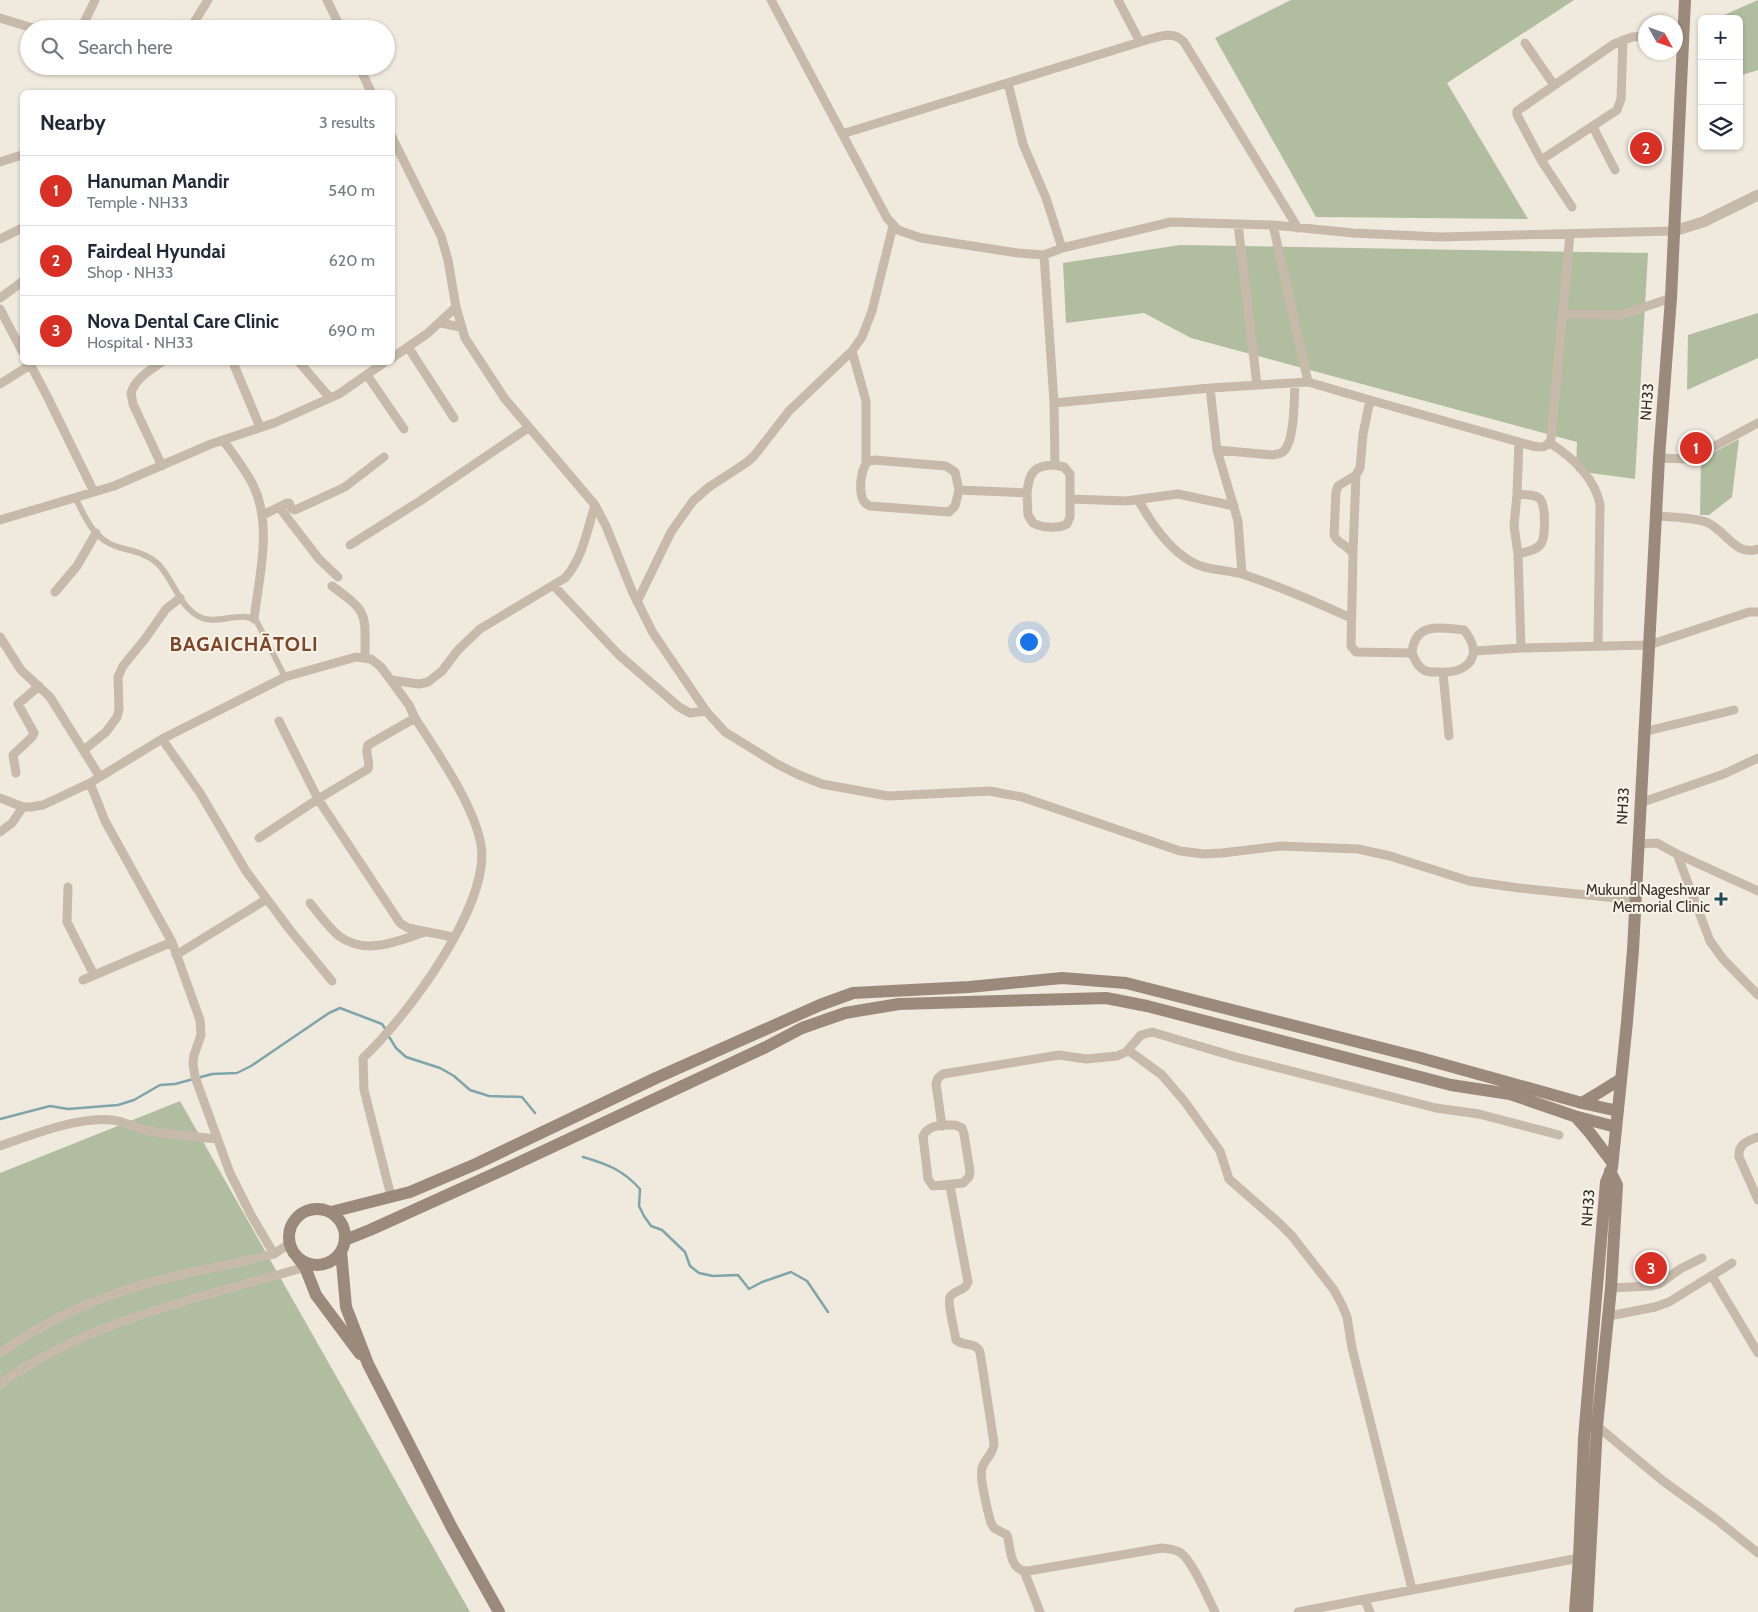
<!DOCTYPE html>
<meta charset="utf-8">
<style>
:root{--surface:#fff;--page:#f2f2f3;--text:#1f2937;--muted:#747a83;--line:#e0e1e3;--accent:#d93025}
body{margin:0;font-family:Cabin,sans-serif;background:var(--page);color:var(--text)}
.controls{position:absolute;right:15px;top:15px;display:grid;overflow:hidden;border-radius:8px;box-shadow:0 1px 4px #0004}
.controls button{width:45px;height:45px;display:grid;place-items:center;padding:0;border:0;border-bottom:1px solid var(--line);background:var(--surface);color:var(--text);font:25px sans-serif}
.compass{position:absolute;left:1638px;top:15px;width:45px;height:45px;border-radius:50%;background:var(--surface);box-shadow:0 1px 4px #0004;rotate:130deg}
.you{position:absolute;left:1028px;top:641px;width:18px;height:18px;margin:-12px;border:4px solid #fff;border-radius:50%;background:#1a73e8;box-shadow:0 0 0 8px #1a73e833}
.badge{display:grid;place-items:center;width:32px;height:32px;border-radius:50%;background:var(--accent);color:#fff;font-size:16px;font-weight:700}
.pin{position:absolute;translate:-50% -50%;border:2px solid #fff;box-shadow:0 1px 5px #0006}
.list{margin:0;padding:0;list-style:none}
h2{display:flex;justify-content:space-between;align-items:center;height:65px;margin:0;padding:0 20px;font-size:21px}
h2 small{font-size:16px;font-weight:400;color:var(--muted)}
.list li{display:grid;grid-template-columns:32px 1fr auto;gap:15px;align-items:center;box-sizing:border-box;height:70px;padding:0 20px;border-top:1px solid var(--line)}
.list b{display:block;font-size:19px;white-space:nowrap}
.list p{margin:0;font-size:16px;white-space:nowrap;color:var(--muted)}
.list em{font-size:16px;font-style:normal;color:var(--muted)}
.icon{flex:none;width:28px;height:28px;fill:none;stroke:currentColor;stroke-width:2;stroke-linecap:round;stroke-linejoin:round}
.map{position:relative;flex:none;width:1758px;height:1612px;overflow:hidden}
.search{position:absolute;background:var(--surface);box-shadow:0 1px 4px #0004;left:20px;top:20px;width:375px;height:55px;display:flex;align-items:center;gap:12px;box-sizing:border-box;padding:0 18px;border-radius:28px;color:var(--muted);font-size:19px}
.panel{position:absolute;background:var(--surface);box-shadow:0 1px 4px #0004;left:20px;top:90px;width:375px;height:275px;border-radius:8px}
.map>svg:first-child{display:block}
</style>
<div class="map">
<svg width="1758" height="1612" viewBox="0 0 1758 1612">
<rect width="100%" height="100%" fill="#f0e9dd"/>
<!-- green -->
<path fill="#b0be9f" d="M1291 0H1574L1447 83 1528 219 1316 217 1215 38Z
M1758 0V70L1739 76V19H1715Z
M1180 245 1648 253 1635 479 1576 471 1577 442 1191 338 1144 313 1066 323 1063 263Z
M1758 313V358L1687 390 1688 335Z
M1739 439 1732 497 1709 515H1700L1701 459Z
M180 1101 470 1612H0V1173Z"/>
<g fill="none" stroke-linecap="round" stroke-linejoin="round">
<!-- stream -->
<path stroke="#7fa5ab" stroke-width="2.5" d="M388 1035 396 1048 406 1057 440 1068 454 1076 470 1090 489 1096 522 1097 535 1113
M0 1119 50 1106 68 1109 118 1105 134 1100 160 1085 175 1084 212 1074 237 1073 251 1066 329 1013 340 1008 382 1024 386 1030
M583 1157C607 1164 623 1170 640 1189L639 1206 644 1216 651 1226 662 1230 685 1252 690 1266 699 1273 713 1276 738 1275 749 1289 762 1282 791 1272 807 1281 828 1312"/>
<!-- pedestrian -->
<path stroke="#c7baaa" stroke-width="6" d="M75 497C85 517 93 538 115 546 129 551 145 552 157 563 173 577 179 609 202 618 219 625 243 609 257 622L285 677"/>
<!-- minor -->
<path stroke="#c7baaa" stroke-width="9" d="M327 0 341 29
M771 0 887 218 898 230 921 238 1018 253 1044 255 1062 248 1171 222 1273 225 1353 233 1441 237 1674 231
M1118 0 1140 42C1155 38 1172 29 1184 42L1298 228
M0 18 36 29
M81 29 95 0
M190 29 208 0
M1525 43 1554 85
M359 66 371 92
M1008 83 1023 144 1046 198 1062 248
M1593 127 1615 170
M842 134 1140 42
M392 137 441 236 448 260 456 307 465 338 505 399 595 505 606 526 632 591 653 633 706 711 725 732 777 764 799 775 822 784 888 796 990 791 1005 794 1022 797 1180 851 1204 854 1222 853 1281 846 1358 849 1390 856 1469 881 1519 888 1635 900
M1541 160 1617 110 1621 99 1623 40
M0 162 22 155
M1572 207 1541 160 1517 115V111L1614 44 1632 37 1646 36
M1238 224 1257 385
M1273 225 1308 382 1370 400 1363 434 1360 468 1356 475 1338 486 1336 492 1334 535C1338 545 1350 545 1353 555L1351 646 1356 652 1412 653C1414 622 1441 627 1464 630 1485 656 1468 674 1438 672 1434 672 1429 672 1426 671 1418 668 1415 660 1412 653
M0 239 22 228
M0 298 22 282
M0 309 22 351
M1562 314 1621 315 1671 298
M441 323 460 327
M408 347 454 418
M852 351 866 401V464
M392 358 428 333 456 307
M29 362 47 396 94 492
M299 362 330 398
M234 365 260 427
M367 375 404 429
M0 384 30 365
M1210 388 1217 450 1238 521 1242 574
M1370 400 1519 442 1517 494
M1054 403 1210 388 1308 382
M223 440C234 455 245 469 253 485 273 526 259 576 254 619
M1519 442C1530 445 1546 453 1551 439L1570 234
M1550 443C1572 457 1594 477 1600 504L1598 646
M1217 450 1273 455C1277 454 1281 454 1284 451 1295 439 1294 399 1295 383
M1659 458 1687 459 1700 454 1758 423
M162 466 133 404 131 393C135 379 150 370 162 362
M959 490 955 506 949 512 870 506C856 501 860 473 867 462L874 460 946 466 955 472 959 490 1027 493C1029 473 1033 465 1055 465L1054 403 1044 255
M1027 493 1028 515 1033 523C1043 528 1058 529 1067 524L1070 517V474L1064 467 1055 465
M1071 499 1126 501 1178 494 1234 506
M1139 501C1151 523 1167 547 1190 561 1206 571 1227 569 1245 575 1281 587 1316 602 1351 618
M279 507 319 559 338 577
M263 515 287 503H289L292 509 295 510 345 487 384 457
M1656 516C1673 517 1691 517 1706 522 1726 530 1735 557 1758 549
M0 520 114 486 211 444 274 423 339 394 385 362
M350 545 420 501 528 428
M1353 552 1356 475
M332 586C369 613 365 613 365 657
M554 586 619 655 679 707 690 713 706 711
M55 592 77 566 96 533
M637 602 671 532 693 501 709 487 746 463 754 456 789 411 852 351 862 337 872 311 893 226
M0 637 21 670 50 697 100 777
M1521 648 1649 645 1749 612H1758
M1474 651 1521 648 1518 554 1514 526 1517 494C1524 495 1535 494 1540 499 1546 506 1546 539 1540 545 1535 551 1525 552 1518 554
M1443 673 1449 736
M391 680 419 684 428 682 442 671 458 650 480 629 565 578C583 558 587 530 595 505
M279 721 318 799 400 923 408 928 453 937
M1643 732 1734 710
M162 739 200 793 246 871 290 930 332 981
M84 750 106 732 117 717 119 709 118 677 123 666 145 639 166 609 180 598
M16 773 13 755 32 737 34 733 18 704 39 686
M90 783 105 821 172 942 200 1020 201 1035 194 1055 193 1063 195 1077 230 1173 251 1215 274 1254
M0 798 23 807H31L43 805 90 783 162 739 285 677 356 657 371 659 381 667 409 705 415 718C437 752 474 805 481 845 491 905 405 1019 363 1058L364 1090 391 1196
M1640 803 1724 774 1758 758
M0 832 12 823 23 807
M259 838 318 799 368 769C371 761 364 753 368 745L415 718
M1638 844 1657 843 1677 854 1710 941 1723 959 1758 995
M1677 854 1758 891
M68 887 67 922 94 975
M310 903C319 914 328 927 339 936 366 956 397 941 425 932
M176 955 267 899
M83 980 172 942
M1128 1050 1162 1075 1185 1102 1220 1151 1229 1179 1279 1223 1292 1236 1334 1290 1342 1305 1347 1317 1352 1348 1412 1589
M955 1125 962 1128 964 1134 970 1171 969 1177 963 1183 933 1186 928 1179 923 1136C928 1124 944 1125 955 1125Z
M942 1126 936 1084 938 1078 943 1074 1059 1055 1086 1059 1117 1056 1126 1052 1141 1035 1152 1032 1236 1057 1436 1108 1479 1114 1559 1135
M1758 1137C1747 1141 1738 1144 1739 1157L1758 1200
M0 1146C31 1135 80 1116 112 1120 123 1121 134 1127 145 1130 169 1135 193 1136 217 1139
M950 1186 968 1282C965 1292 955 1289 950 1297 947 1302 955 1333 956 1340 964 1347 975 1341 980 1352L994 1443C994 1454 985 1458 982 1468 979 1476 988 1513 991 1523L994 1528 1007 1535C1011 1548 1009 1571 1028 1571L1162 1548C1170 1549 1175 1549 1181 1553 1193 1562 1208 1598 1215 1612
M1712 1276 1758 1353
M1611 1288 1651 1286 1659 1284 1680 1269 1702 1258
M1609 1316 1655 1307 1669 1302 1732 1263
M0 1353C45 1320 105 1294 159 1280 197 1270 236 1264 274 1254L289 1244
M0 1384C90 1319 201 1298 305 1267
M1597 1426 1663 1481 1717 1520 1758 1553
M1024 1571 1040 1612
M1365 1600 1370 1612
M1298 1612 1579 1558"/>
<!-- tertiary -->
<path stroke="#c7baaa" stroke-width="11" d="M1674 231 1703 222 1758 195"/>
<!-- secondary -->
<path stroke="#9b8a7c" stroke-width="12" d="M1582 1103 1621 1079
M1576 1117 1590 1133 1612 1162
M289 1237a28 28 0 1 1 56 0a28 28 0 1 1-56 0Z
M331 1212 410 1192 476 1164 656 1078 820 1005 853 993 969 987 1062 978 1126 983 1417 1057 1582 1103 1618 1111
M345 1240 370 1230 507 1168 766 1047 802 1028 845 1013 899 1004 1106 998 1147 1006 1451 1085 1510 1094 1574 1116 1616 1127
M341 1251 346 1307 368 1364 451 1526 499 1612
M298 1258 305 1267 316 1295 360 1354
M1575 1612 1579 1558 1584 1438 1606 1182 1612 1168 1627 1022 1633 950 1659 458 1671 298 1685 0
M1587 1612 1597 1426 1611 1288 1617 1185 1610 1171"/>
</g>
<!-- markers -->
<path fill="#224b53" stroke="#f8f3e9" stroke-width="2" d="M1718.5 891.5h5v5h5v5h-5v5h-5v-5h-5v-5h5z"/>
<g text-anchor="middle" stroke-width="4" stroke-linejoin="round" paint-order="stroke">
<!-- street labels -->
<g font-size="15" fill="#352e29" stroke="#f8f3e9">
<text transform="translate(1647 402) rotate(-86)" y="5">NH33</text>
<text transform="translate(1623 806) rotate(-87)" y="5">NH33</text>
<text transform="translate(1588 1208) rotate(-86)" y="5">NH33</text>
</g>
<!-- poi labels -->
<g font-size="15" fill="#352e29" stroke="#f8f3e9" text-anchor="end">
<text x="1710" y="895">Mukund Nageshwar<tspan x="1710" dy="17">Memorial Clinic</tspan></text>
</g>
<!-- district labels -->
<g font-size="20" font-weight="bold" letter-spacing="1" fill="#7d4529" stroke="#f8f3e9">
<text x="244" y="651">BAGAICHĀTOLI</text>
</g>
</g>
</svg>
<div class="controls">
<button>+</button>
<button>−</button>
<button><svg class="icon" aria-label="layers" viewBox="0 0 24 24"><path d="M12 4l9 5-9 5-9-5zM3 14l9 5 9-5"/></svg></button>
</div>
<svg class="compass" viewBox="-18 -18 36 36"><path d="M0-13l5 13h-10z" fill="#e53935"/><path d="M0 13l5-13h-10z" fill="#747a83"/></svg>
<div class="you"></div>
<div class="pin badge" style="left:1696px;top:448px">1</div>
<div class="pin badge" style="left:1646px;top:148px">2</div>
<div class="pin badge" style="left:1651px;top:1268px">3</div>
<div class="search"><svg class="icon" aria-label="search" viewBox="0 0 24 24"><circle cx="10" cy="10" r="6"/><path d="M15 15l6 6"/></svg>Search here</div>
<section class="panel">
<h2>Nearby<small>3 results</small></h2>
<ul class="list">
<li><span class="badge">1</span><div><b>Hanuman Mandir</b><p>Temple · NH33</p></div><em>540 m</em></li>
<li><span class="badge">2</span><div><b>Fairdeal Hyundai</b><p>Shop · NH33</p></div><em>620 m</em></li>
<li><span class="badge">3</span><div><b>Nova Dental Care Clinic</b><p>Hospital · NH33</p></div><em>690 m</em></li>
</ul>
</section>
</div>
